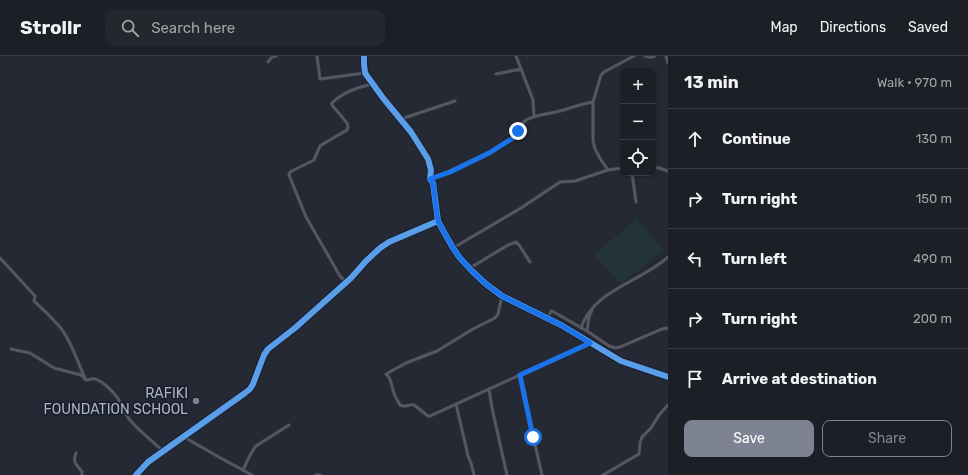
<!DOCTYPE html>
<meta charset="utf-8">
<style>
:root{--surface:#1c1f26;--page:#25272e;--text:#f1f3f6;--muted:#a0a2a7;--line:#3a3d43;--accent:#7e8393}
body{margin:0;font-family:Rubik,sans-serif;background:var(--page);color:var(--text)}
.controls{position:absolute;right:12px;top:12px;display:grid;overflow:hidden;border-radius:8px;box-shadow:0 1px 3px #0004}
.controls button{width:36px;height:36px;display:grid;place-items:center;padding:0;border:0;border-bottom:1px solid var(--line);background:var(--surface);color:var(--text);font:20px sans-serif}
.stop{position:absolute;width:12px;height:12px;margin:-9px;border:3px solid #1a73e8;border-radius:50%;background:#fff}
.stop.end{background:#1a73e8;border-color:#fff;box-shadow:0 1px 4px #0008}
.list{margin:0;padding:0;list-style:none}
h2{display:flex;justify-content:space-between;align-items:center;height:52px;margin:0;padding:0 16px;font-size:17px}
h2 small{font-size:13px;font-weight:400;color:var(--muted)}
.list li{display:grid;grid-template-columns:26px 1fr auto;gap:12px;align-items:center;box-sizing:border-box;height:60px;padding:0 16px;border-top:1px solid var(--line)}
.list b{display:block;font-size:15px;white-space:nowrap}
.list em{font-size:13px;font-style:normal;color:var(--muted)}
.actions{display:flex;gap:8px;padding:12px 16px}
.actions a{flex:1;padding:9px 0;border:1px solid var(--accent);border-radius:8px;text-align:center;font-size:14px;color:var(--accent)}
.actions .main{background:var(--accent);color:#fff}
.icon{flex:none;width:22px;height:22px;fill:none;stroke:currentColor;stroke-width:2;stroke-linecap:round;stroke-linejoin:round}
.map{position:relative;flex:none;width:668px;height:419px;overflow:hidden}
header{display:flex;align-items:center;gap:24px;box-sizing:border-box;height:56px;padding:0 20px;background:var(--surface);border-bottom:1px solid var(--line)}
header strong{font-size:19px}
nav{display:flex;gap:22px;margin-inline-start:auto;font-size:14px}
.search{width:280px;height:36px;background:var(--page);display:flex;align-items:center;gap:10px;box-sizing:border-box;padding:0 14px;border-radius:8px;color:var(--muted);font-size:15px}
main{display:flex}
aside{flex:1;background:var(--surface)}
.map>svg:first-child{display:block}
</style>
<header>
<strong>Strollr</strong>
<div class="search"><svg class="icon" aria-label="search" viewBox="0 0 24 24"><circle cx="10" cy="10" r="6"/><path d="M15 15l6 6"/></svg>Search here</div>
<nav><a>Map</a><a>Directions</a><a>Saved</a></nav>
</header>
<main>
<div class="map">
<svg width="668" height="419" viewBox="0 0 668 419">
<rect width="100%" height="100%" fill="#252933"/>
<!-- green -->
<path fill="#223339" d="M637 162 663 194 621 228 594 199Z"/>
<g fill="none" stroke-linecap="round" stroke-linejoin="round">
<!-- street casing -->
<g stroke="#41444c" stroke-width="3.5">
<path id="street" d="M317 0 320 23 365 17
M516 0 533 44 534 61
M645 0C649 2 651 2 655 0
M666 0 668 7
M268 6 272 1 276 0
M496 18 521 13
M401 63 455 45
M653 111 659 112 668 115
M623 112 608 114 601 104 595 93 593 85V46L601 19 604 16 634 0
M632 117 636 146
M430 123 450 115 489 97 513 82C518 77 520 68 526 64 535 59 546 58 556 56 569 53 580 48 593 46
M453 192 521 152 560 126 575 125 608 114
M0 202 35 240 34 245C43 253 52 262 60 271 72 286 77 305 85 322
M470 212 508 189 516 186 519 189 530 206
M346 226 340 220 306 161 289 119 290 116 314 104 320 90 328 85 347 74 348 71 347 67 332 49V47C343 36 358 31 373 28
M502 240 498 258 495 262 473 273 437 295 406 307 386 318C392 323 391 329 394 337 395 341 398 345 400 349 404 352 409 348 414 349L428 360H430L590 287
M547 263 551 255H552L587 275 609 290 616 292 620 291 662 273 668 272
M581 272C593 234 641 226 668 201
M587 275 589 261 592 254
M11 293 30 297 54 312 81 319 86 324C89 324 93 322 95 323 103 325 117 339 120 346 124 352 125 358 129 363 139 375 152 385 163 395
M520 319 526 349 542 419
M489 333 492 352 507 419
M456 348 468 400 471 407 474 419
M184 381 217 400 252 419
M76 397C72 408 77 408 82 416V419
M243 414C247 406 250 397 256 390L289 369
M136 419 148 406 245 337 250 333 253 328 264 299 268 293 295 272 351 222 366 205 380 192 389 186 438 165
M316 419H320
M603 419 639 398 640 387 642 381 651 372 659 359 668 349"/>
</g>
<!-- secondary casing -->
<g stroke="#41444c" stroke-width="4.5">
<path id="secondary" d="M364 0V8L365 17 383 42 411 76 428 103 431 114 430 123 433 127 438 165 444 176 453 192 460 202 472 215 486 228 502 240 561 269 621 305 668 321"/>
</g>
<!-- street -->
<use href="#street" stroke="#555862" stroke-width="2.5"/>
<!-- secondary -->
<use href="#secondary" stroke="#595c67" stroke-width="3.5"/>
<!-- cycleway casing -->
<g stroke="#191f2e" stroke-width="8">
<path id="cycleway" d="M364 0V8L365 17 383 42 411 76 428 103 431 114 430 123 433 127 438 165 444 176 453 192 460 202 472 215 486 228 502 240 561 269 621 305 668 321
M136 419 148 406 245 337 250 333 253 328 264 299 268 293 295 272 351 222 366 205 380 192 389 186 438 165"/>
</g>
<!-- cycleway -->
<use href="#cycleway" stroke="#5a9eea" stroke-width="6"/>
</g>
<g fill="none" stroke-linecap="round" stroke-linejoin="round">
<!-- route -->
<path stroke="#1a73e8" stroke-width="5" d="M518 75 513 82 489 97 450 116 430 123 433 127 438 165 453 192 460 202 472 215 486 228 502 240 561 269 590 287 520 319 533 381"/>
</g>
<!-- markers -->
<circle fill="#7e8393" stroke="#191f2e" stroke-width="1.5" cx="196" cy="345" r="4"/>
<g text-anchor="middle" stroke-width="3.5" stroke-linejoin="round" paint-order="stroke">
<!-- poi labels -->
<g font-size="14" fill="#aeb4c6" stroke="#191f2e" text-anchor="end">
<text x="188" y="342">RAFIKI<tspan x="188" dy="16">FOUNDATION SCHOOL</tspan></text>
</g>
</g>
</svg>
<div class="controls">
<button>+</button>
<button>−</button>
<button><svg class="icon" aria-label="locate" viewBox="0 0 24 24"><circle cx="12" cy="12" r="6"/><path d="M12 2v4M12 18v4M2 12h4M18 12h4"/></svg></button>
</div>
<div class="stop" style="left:533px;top:381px"></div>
<div class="stop end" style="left:518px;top:75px"></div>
</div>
<aside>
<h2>13 min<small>Walk · 970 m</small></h2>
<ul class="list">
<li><svg class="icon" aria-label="ahead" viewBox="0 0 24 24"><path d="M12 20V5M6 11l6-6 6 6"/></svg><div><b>Continue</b></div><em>130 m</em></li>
<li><svg class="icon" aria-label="right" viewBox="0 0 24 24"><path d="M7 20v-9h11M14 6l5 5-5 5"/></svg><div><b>Turn right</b></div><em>150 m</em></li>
<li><svg class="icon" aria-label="left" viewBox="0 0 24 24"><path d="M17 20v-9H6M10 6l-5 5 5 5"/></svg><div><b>Turn left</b></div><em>490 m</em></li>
<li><svg class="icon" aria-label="right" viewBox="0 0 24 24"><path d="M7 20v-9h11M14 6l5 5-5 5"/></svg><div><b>Turn right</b></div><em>200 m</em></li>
<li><svg class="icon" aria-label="arrive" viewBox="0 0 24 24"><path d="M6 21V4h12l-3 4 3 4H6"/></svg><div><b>Arrive at destination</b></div></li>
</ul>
<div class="actions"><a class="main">Save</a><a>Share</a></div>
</aside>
</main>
